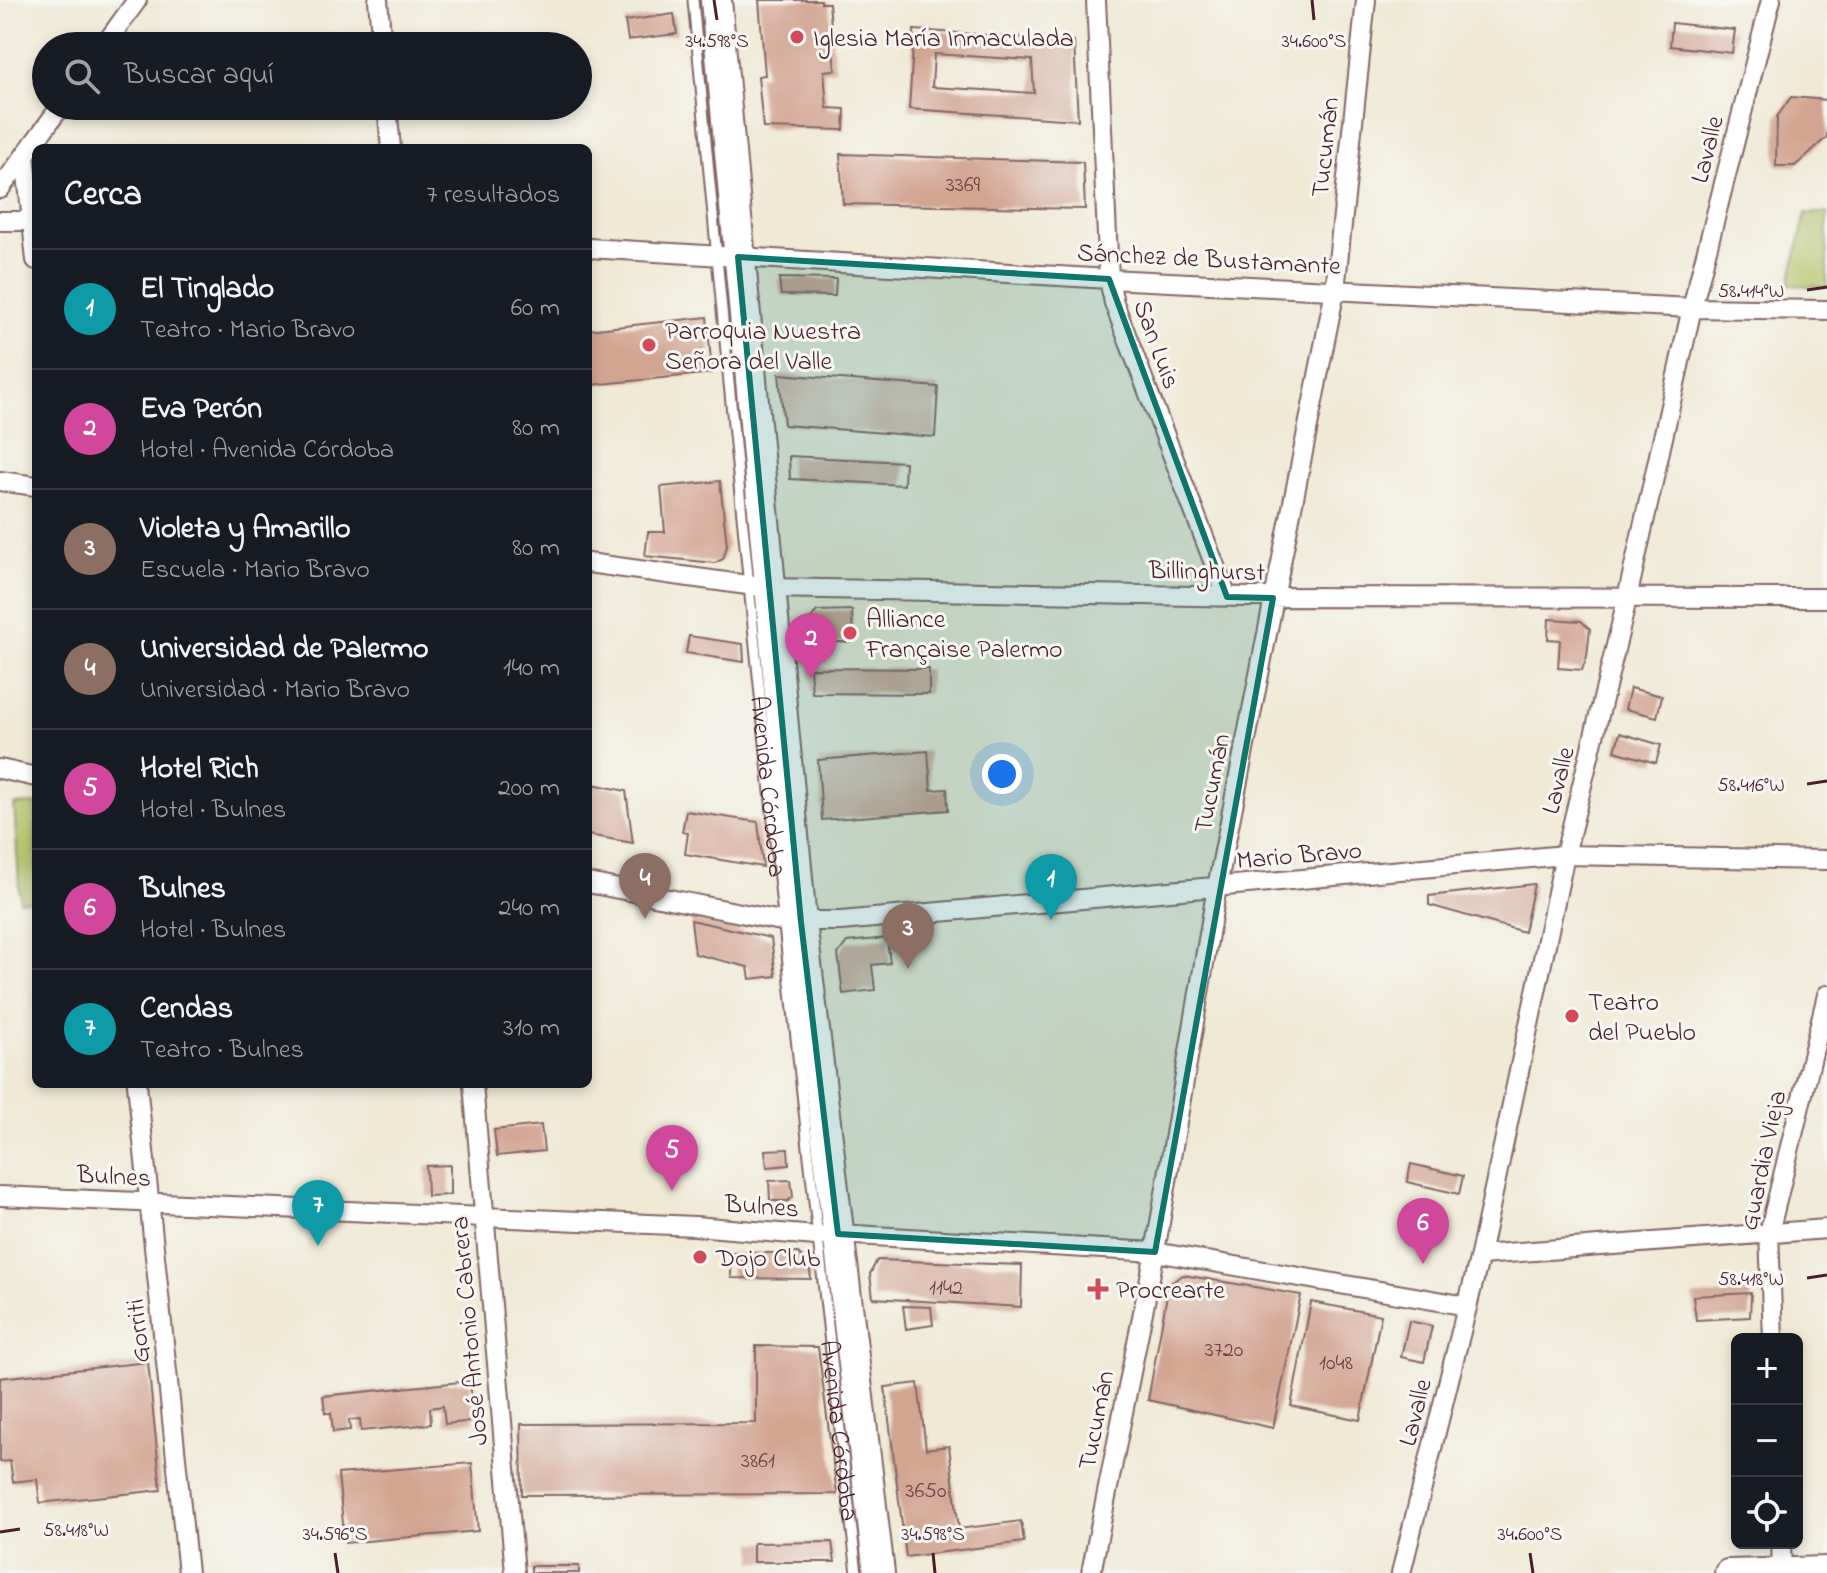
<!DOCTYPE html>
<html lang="es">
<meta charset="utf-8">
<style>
:root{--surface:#171b24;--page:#242831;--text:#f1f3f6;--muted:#9ea1a6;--line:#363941;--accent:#d1495b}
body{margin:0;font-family:"Indie Flower",sans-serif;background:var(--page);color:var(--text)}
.controls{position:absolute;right:24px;bottom:24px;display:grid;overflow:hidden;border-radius:12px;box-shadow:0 4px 12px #0003}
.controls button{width:72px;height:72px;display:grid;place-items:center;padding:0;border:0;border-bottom:2px solid var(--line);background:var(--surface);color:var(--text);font:40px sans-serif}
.you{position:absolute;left:1002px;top:774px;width:28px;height:28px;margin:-20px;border:6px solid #fff;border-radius:50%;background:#1a73e8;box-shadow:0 0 0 12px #1a73e833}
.badge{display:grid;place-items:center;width:52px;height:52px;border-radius:50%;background:var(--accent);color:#fff;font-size:26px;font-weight:700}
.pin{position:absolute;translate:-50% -66px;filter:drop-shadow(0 2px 4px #0008)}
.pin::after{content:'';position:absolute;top:42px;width:28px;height:24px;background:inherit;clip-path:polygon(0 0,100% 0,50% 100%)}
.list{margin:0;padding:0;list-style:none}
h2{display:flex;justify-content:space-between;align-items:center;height:104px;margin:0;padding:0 32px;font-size:34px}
h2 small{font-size:26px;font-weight:400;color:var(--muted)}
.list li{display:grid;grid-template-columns:52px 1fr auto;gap:24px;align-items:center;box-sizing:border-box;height:120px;padding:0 32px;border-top:2px solid var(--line)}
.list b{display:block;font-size:30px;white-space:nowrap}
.list p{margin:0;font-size:26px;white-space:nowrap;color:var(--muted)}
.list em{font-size:26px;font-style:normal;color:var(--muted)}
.icon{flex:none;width:44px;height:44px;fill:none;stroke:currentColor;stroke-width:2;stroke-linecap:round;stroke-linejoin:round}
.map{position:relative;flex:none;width:1827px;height:1573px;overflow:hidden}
.search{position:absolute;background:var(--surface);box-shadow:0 4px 12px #0003;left:32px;top:32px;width:560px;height:88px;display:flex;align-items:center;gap:20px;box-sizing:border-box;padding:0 28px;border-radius:44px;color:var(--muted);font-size:30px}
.panel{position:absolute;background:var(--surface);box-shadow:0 4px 12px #0003;left:32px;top:144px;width:560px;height:944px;border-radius:12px}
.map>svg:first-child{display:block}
</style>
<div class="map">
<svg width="1827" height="1573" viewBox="0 0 1827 1573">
<rect width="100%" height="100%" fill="#f6f6f2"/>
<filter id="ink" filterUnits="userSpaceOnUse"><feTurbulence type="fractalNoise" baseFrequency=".0125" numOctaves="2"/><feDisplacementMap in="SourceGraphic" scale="16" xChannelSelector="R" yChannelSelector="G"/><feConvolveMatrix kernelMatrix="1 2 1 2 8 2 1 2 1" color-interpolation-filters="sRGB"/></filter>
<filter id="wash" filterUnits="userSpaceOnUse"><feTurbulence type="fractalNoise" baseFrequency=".006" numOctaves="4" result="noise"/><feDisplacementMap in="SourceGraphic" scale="32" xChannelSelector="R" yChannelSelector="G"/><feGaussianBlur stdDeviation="1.8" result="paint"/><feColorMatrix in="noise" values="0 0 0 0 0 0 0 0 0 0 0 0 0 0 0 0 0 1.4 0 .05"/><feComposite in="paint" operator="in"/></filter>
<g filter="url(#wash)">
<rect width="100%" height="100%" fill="#f0e9d4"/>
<!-- green -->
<path fill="#aebf62" stroke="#7c6f46" stroke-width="2" d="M1806 213H1827V287L1789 285Z
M36 804V900L20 901 14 805Z"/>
<g id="blocks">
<!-- building -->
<path fill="#d2a591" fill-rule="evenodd" d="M759 0H821V3H829L835 70 824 71 827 108 845 109 844 130 763 128 758 76 765 75Z
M674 14 677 34 628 40 625 21Z
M1672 23 1735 30 1732 53 1670 46Z
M914 30 1074 41 1078 120 909 109ZM934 54 1032 60 1034 93 932 87Z
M1791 97 1827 100V137L1795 166H1776L1777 117Z
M840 154 1083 162 1085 209 843 204Z
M779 278 836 279 835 296 781 295Z
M707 317 712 373 591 385 588 330Z
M779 374 938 387 935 437 784 425Z
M789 456 905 462 904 485 790 479Z
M720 481 727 546 723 559 715 563 645 556 648 532H665L661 487Z
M852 610 853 642H809L808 621 817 611Z
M1549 619 1581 621 1590 629 1587 656 1582 670 1558 668 1560 640 1548 639Z
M689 636 743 644 744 662 686 653Z
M810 668 929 669V694L812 693Z
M1630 688 1662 696 1657 717 1625 709Z
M1620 733 1661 745 1656 763 1615 751Z
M928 751 931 790 947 789 948 810 822 820 818 760Z
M588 783 626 791 633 843 588 835Z
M686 811 758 822 763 867 685 854 688 833 682 832Z
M1534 884 1524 932 1429 905V896Z
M691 920 771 938 776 976 750 979 748 967 695 954Z
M887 938 890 963 872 965 875 990 843 994 838 954 847 942Z
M541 1125 544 1151 497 1156 494 1130Z
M788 1149 789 1165 767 1167 765 1150Z
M1411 1164 1463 1176 1459 1194 1407 1182Z
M450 1165V1195L427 1196 426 1166Z
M791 1180 793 1197 788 1201H770L769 1181Z
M731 1253H798L809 1264 811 1279 731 1278Z
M877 1260 1022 1265 1021 1307 873 1298 870 1274Z
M1183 1275 1301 1295 1273 1428 1148 1400 1169 1284Z
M1751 1293 1750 1317 1696 1320 1693 1296Z
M1311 1302 1381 1315 1360 1420 1291 1406Z
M903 1306 931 1307 933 1325 906 1329Z
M1409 1321 1432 1326 1424 1362 1401 1357Z
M756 1346 818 1347 837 1494 522 1495 521 1424 756 1423Z
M148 1362 161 1490 40 1503 37 1479 13 1482 10 1461 0 1462V1378Z
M470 1381 474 1421 445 1424 443 1406 430 1408 431 1424 361 1431 360 1419 349 1420 350 1430 333 1432 331 1413H325L323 1396Z
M918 1383 926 1449 949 1446 959 1529 1021 1521 1024 1542 906 1557 885 1387Z
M472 1463 478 1531 345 1543 338 1474Z
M832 1542 835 1562H753V1543Z
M531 1566H579V1573H531Z"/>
</g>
</g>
<g filter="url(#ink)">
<use href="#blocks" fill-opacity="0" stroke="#846666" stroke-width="2"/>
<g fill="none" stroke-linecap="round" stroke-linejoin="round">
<!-- lane casing -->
<g stroke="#846666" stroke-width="13">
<g id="lane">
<path id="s1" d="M693 0C741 525 794 1049 857 1573"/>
</g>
</g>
<!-- street casing -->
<g stroke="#846666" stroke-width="22">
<path id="street" d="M378 0 382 46
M1096 0 1109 279 1114 303 1227 597
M104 46 137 0
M387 106 391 148
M25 155 36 260
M0 189 61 106
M0 221H36
M588 248 1109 279 1692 308 1827 310
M0 481 36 486
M588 563 769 588 1248 597 1827 598
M0 769 36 777
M588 883 781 921H841L1565 855 1827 860
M137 1084 188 1573
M473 1084 515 1573
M0 1196 695 1226 816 1236 838 1234 1155 1252 1467 1306
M1480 1255 1827 1229
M1773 1339 1769 1233 1827 995
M1781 1543 1782 1573
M1091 1573 1155 1252 1217 887 1335 290 1366 0
M1401 1573 1480 1255 1565 855 1621 625 1692 308 1771 0"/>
</g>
<!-- secondary casing -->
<g stroke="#846666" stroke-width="30">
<path id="secondary" d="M1728 1573 1827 1570"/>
</g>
<!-- primary casing -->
<g stroke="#846666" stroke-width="34">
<path id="primary" d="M716 0 801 922 879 1573"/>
</g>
<!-- lane -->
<use href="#lane" stroke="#fff" stroke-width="9"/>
<!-- street -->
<use href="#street" stroke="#fff" stroke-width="18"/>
<!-- secondary -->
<use href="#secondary" stroke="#fff" stroke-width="26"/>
<!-- primary -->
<use href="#primary" stroke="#fff" stroke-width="30"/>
</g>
</g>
<!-- marked area -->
<path fill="#0f766e" fill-opacity="0.2" stroke="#0f766e" stroke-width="6" stroke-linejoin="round" d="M738 257 1109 279 1227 597 1273 598 1155 1252 838 1234 801 922Z"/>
<!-- ticks -->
<path fill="none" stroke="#4a1f2b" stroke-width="3" d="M714 0 717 20M1312 0 1314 20M1807 290 1827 287M1807 784 1827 781M1807 1278 1827 1275M0 1532 20 1529M335 1553 338 1573M933 1553 935 1573M1530 1553 1533 1573"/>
<!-- markers -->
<g fill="#d1495b" stroke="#f6f6f2" stroke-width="3">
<circle cx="797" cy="37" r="8"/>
<circle cx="649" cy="345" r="8"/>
<circle cx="850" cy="633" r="8"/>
<circle cx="1572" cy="1016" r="8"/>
<circle cx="700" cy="1257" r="8"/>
<path d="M1094 1277h8v8h8v8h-8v8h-8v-8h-8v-8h8z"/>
</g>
<g text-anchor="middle" stroke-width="6" stroke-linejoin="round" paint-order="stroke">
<!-- number labels -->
<g font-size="22" fill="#6c4044">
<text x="963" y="191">3369</text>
<text x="946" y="1294">1142</text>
<text x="1224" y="1356">3720</text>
<text x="1336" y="1369">1048</text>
<text x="758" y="1467">3861</text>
<text x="926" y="1497">3650</text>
</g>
<!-- poi labels -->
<g font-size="26" fill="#4a1f2b" stroke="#f6f6f2" text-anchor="start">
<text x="813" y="46">Iglesia María Inmaculada</text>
<text x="665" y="339">Parroquia Nuestra<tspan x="665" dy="30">Señora del Valle</tspan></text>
<text x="866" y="627">Alliance<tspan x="866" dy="30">Française Palermo</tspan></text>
<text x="1588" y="1010">Teatro<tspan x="1588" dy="30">del Pueblo</tspan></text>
<text x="716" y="1266">Dojo Club</text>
<text x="1116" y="1298">Procrearte</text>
</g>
<!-- street labels -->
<g font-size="26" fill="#4a1f2b" stroke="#f6f6f2">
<text transform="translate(1324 147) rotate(-84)" y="9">Tucumán</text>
<text transform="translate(1706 149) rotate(-76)" y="9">Lavalle</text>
<text transform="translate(1209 258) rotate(3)" y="9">Sánchez de Bustamante</text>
<text transform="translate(1158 344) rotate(70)" y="9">San Luis</text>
<text transform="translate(1207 570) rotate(1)" y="9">Billinghurst</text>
<text transform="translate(1557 780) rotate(-76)" y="9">Lavalle</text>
<text transform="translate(1211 783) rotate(-79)" y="9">Tucumán</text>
<text dy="9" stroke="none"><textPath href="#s1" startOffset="790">Avenida Córdoba</textPath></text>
<text transform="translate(1299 854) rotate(-5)" y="9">Mario Bravo</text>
<text transform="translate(1762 1160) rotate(-78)" y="9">Guardia Vieja</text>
<text transform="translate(114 1175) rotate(3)" y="9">Bulnes</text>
<text transform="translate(762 1205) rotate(4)" y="9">Bulnes</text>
<text transform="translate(137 1331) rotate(-96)" y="9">Gorriti</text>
<text transform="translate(468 1331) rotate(-95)" y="9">José Antonio Cabrera</text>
<text transform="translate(1414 1412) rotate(-76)" y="9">Lavalle</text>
<text transform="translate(1095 1420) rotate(-79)" y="9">Tucumán</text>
<text dy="9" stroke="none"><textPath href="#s1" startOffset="1438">Avenida Córdoba</textPath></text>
</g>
</g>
<g font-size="20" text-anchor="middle" fill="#4a1f2b" stroke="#f6f6f2" stroke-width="6" stroke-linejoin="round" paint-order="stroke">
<text x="717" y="47">34.598°S</text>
<text x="1314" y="47">34.600°S</text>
<text x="1751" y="297">58.414°W</text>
<text x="1751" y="791">58.416°W</text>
<text x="1751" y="1285">58.418°W</text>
<text x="76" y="1536">58.418°W</text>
<text x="335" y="1540">34.596°S</text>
<text x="933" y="1540">34.598°S</text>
<text x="1530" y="1540">34.600°S</text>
</g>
</svg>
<div class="controls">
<button>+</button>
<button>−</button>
<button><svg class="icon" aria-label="locate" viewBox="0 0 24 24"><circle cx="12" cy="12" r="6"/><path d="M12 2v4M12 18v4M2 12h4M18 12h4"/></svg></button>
</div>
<div class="you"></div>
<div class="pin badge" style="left:1051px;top:920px;background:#0f9aa8">1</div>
<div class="pin badge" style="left:811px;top:679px;background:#d1479c">2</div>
<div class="pin badge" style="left:908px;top:969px;background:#8d6e63">3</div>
<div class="pin badge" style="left:645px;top:919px;background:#8d6e63">4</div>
<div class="pin badge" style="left:672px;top:1191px;background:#d1479c">5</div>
<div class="pin badge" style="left:1423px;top:1264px;background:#d1479c">6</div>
<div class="pin badge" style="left:318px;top:1246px;background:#0f9aa8">7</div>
<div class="search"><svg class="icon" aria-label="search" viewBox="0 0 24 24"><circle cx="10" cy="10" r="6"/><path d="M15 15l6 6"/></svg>Buscar aquí</div>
<section class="panel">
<h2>Cerca<small>7 resultados</small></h2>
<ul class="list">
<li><span class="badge" style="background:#0f9aa8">1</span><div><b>El Tinglado</b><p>Teatro · Mario Bravo</p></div><em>60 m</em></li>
<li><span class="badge" style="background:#d1479c">2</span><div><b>Eva Perón</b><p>Hotel · Avenida Córdoba</p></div><em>80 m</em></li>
<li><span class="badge" style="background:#8d6e63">3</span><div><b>Violeta y Amarillo</b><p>Escuela · Mario Bravo</p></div><em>80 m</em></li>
<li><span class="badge" style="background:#8d6e63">4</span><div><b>Universidad de Palermo</b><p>Universidad · Mario Bravo</p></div><em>140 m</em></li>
<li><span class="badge" style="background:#d1479c">5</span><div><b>Hotel Rich</b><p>Hotel · Bulnes</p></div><em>200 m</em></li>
<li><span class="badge" style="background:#d1479c">6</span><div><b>Bulnes</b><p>Hotel · Bulnes</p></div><em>240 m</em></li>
<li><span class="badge" style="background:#0f9aa8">7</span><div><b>Cendas</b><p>Teatro · Bulnes</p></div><em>310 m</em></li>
</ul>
</section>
</div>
